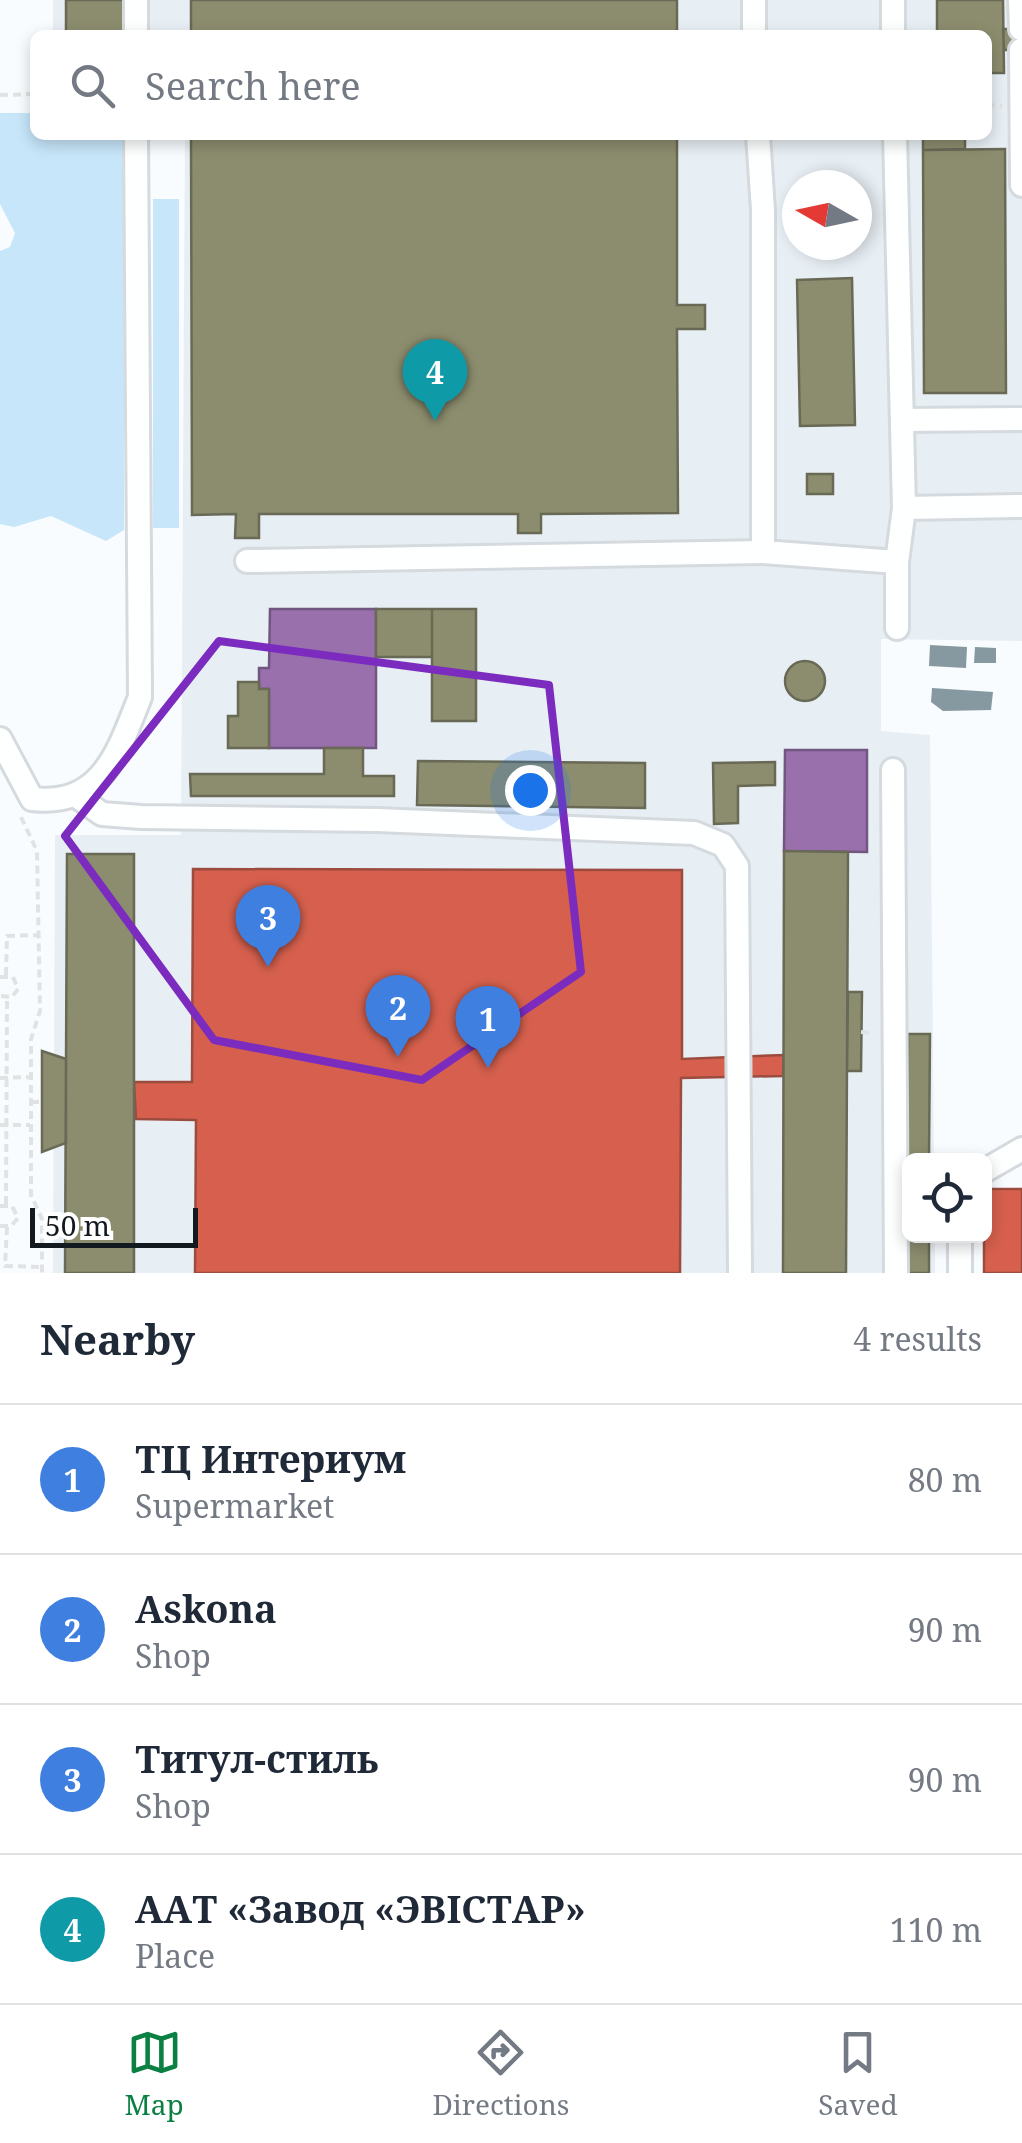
<!DOCTYPE html>
<meta charset="utf-8">
<style>
:root{--surface:#fff;--page:#f2f2f3;--text:#1f2937;--muted:#747a83;--line:#e0e1e3;--accent:#0b8043}
body{margin:0;font-family:"Noto Serif",serif;background:var(--page);color:var(--text)}
.controls{position:absolute;right:30px;bottom:30px;display:grid;overflow:hidden;border-radius:15px;box-shadow:0 5px 15px #0003}
.controls button{width:90px;height:90px;display:grid;place-items:center;padding:0;border:0;border-bottom:2px solid var(--line);background:var(--surface);color:var(--text);font:50px sans-serif}
.compass{position:absolute;left:782px;top:170px;width:90px;height:90px;border-radius:50%;background:var(--surface);box-shadow:0 5px 15px #0003;rotate:279deg}
.scale{position:absolute;left:30px;bottom:25px;width:168px;box-sizing:border-box;padding-left:10px;border:5px solid #131a1f;border-top:0;font-size:28px;line-height:35px;white-space:nowrap;color:#131a1f;-webkit-text-stroke:8px #fff;paint-order:stroke}
.you{position:absolute;left:530px;top:790px;width:35px;height:35px;margin:-25px;border:8px solid #fff;border-radius:50%;background:#1a73e8;box-shadow:0 0 0 15px #1a73e833}
.badge{display:grid;place-items:center;width:65px;height:65px;border-radius:50%;background:var(--accent);color:#fff;font-size:32px;font-weight:700}
.pin{position:absolute;translate:-50% -82px;filter:drop-shadow(0 2px 5px #0008)}
.pin::after{content:'';position:absolute;top:52px;width:35px;height:30px;background:inherit;clip-path:polygon(0 0,100% 0,50% 100%)}
.list{margin:0;padding:0;list-style:none}
h2{display:flex;justify-content:space-between;align-items:center;height:130px;margin:0;padding:0 40px;font-size:42px}
h2 small{font-size:32px;font-weight:400;color:var(--muted)}
.list li{display:grid;grid-template-columns:65px 1fr auto;gap:30px;align-items:center;box-sizing:border-box;height:150px;padding:0 40px;border-top:2px solid var(--line)}
.list b{display:block;font-size:38px;white-space:nowrap}
.list p{margin:0;font-size:32px;white-space:nowrap;color:var(--muted)}
.list em{font-size:32px;font-style:normal;color:var(--muted)}
.icon{flex:none;width:55px;height:55px;fill:none;stroke:currentColor;stroke-width:2;stroke-linecap:round;stroke-linejoin:round}
.map{position:relative;flex:none;width:1022px;height:1273px;overflow:hidden}
.search{position:absolute;background:var(--surface);box-shadow:0 5px 15px #0003;left:30px;right:30px;top:30px;height:110px;display:flex;align-items:center;gap:25px;box-sizing:border-box;padding:0 35px;border-radius:15px;color:var(--muted);font-size:38px}
.sheet{height:730px;background:var(--surface)}
nav{display:flex;justify-content:space-around;align-items:center;box-sizing:border-box;height:140px;border-top:2px solid var(--line);background:var(--surface);font-size:28px;color:var(--muted)}
nav a{display:grid;justify-items:center;gap:5px}
nav .on{color:var(--accent)}
.map>svg:first-child{display:block}
</style>
<div class="map">
<svg width="1022" height="1273" viewBox="0 0 1022 1273">
<rect width="100%" height="100%" fill="#f9fcfe"/>
<!-- built -->
<path fill="#e8eff4" fill-rule="evenodd" d="M53 0H1022V641L881 639V731L930 735 934 1160H910V1236H935V1273H53L55 835H181L185 135H987V35H53ZM797 185H857V245H797Z"/>
<!-- green -->
<path fill="#c7e6fa" d="M0 113H35V135H124V530L106 541 51 516 14 527 0 524V251L10 247 15 233 0 204Z
M153 199H179V528H153Z"/>
<!-- shops -->
<path fill="#d6604d" stroke="#9c4b3f" stroke-width="2.5" d="M193 869 682 870V1059L784 1055 783 1076 681 1078 680 1273H195L196 1120 136 1119 134 1082H192Z
M984 1189H1022V1273H984Z"/>
<!-- offices -->
<path fill="#9970ab" stroke="#715681" stroke-width="2.5" d="M270 609H376V748H269V689H259V668H269Z
M785 750H867V852L784 851Z"/>
<!-- industry -->
<path fill="#8c8c6e" stroke="#686a56" stroke-width="2.5" d="M66 0H128V35H66Z
M191 0H677V35H191Z
M937 0H1003L1004 73H987V35H937Z
M1003 29H1022V50H1004Z
M191 135H677V305H705V329H677L678 513 541 514V533H518V514H259V538H235L236 514 192 515Z
M923 135H965V149L923 150Z
M1005 149 1006 393H924L923 150Z
M852 278 855 425 800 426 797 280Z
M807 474H833V494H807Z
M376 609H432V657H376Z
M432 609H476V721H432Z
M785 681a20 20 0 1 1 40 0a20 20 0 1 1-40 0Z
M238 682H259V689H269V748H228V716H238Z
M324 748H363V776H394V796H191L190 774H324Z
M418 761 645 763V808L417 805Z
M775 762V785L738 786V823L714 824 713 763Z
M784 851 848 852 846 1273H783Z
M67 854H134V1273H65Z
M848 992H862L861 1071H847Z
M908 1034H930L929 1160H910V1236H929V1273H907Z
M42 1051 66 1059V1143L42 1152Z"/>
<!-- building -->
<path fill="#8698a0" d="M930 645 967 647 966 668 929 666Z
M975 647 996 648V663H974Z
M932 688 993 692 991 710 943 711 931 702Z"/>
<g fill="none" stroke-linecap="round" stroke-linejoin="round">
<!-- minor casing -->
<g stroke="#d5dade" stroke-width="28">
<path id="minor" d="M136 0V35
M893 0V35
M1020 0 1021 29
M754 35V0
M1021 50 1022 185
M758 135 763 210V552L897 562
M895 135 904 508 897 562V628
M902 420 1022 419
M904 508 1022 506
M247 561 763 552
M0 739 32 799C102 807 118 752 140 697L136 135
M893 770 896 1273
M75 795 102 814 141 817 377 820 694 833 723 845 737 866 740 1273
M984 1171 1022 1149
M960 1273V1236"/>
</g>
<!-- path -->
<path stroke="#e1e2e3" stroke-width="4" stroke-dasharray="8 5" stroke-linecap="butt" d="M0 95 35 94
M987 105 1002 106
M21 817 37 851 40 1011 31 1039V1195L42 1219V1273
M6 975 7 936 38 935
M0 977H13L18 989 12 997 0 996
M861 1032 872 1033
M0 1078 30 1077
M31 1102H42
M0 1125H30
M6 1204 7 998
M0 1206H12L18 1218 11 1226H0
M7 1227 5 1266 42 1267"/>
<!-- minor -->
<use href="#minor" stroke="#feffff" stroke-width="22"/>
</g>
<!-- marked area -->
<path fill="none" stroke="#7b2cbf" stroke-width="8" stroke-linejoin="round" d="M219 641 549 685 581 972 422 1080 214 1040 65 836Z"/>
</svg>
<div class="controls">
<button><svg class="icon" aria-label="locate" viewBox="0 0 24 24"><circle cx="12" cy="12" r="6"/><path d="M12 2v4M12 18v4M2 12h4M18 12h4"/></svg></button>
</div>
<svg class="compass" viewBox="-18 -18 36 36"><path d="M0-13l5 13h-10z" fill="#e53935"/><path d="M0 13l5-13h-10z" fill="#747a83"/></svg>
<div class="scale">50 m</div>
<div class="you"></div>
<div class="pin badge" style="left:488px;top:1068px;background:#3f7fe0">1</div>
<div class="pin badge" style="left:398px;top:1057px;background:#3f7fe0">2</div>
<div class="pin badge" style="left:268px;top:967px;background:#3f7fe0">3</div>
<div class="pin badge" style="left:435px;top:421px;background:#0f9aa8">4</div>
<div class="search"><svg class="icon" aria-label="search" viewBox="0 0 24 24"><circle cx="10" cy="10" r="6"/><path d="M15 15l6 6"/></svg>Search here</div>
</div>
<section class="sheet">
<h2>Nearby<small>4 results</small></h2>
<ul class="list">
<li><span class="badge" style="background:#3f7fe0">1</span><div><b>ТЦ Интериум</b><p>Supermarket</p></div><em>80 m</em></li>
<li><span class="badge" style="background:#3f7fe0">2</span><div><b>Askona</b><p>Shop</p></div><em>90 m</em></li>
<li><span class="badge" style="background:#3f7fe0">3</span><div><b>Титул-cтиль</b><p>Shop</p></div><em>90 m</em></li>
<li><span class="badge" style="background:#0f9aa8">4</span><div><b>ААТ «Завод «ЭВІСТАР»</b><p>Place</p></div><em>110 m</em></li>
</ul>
</section>
<nav>
<a class="on"><svg class="icon" aria-label="map" viewBox="0 0 24 24"><path d="M3 6l6-2 6 2 6-2v14l-6 2-6-2-6 2zM9 4v14M15 6v14"/></svg>Map</a>
<a><svg class="icon" aria-label="directions" viewBox="0 0 24 24"><path d="M12 3l9 9-9 9-9-9zM9 14v-3h6M13 9l2 2-2 2"/></svg>Directions</a>
<a><svg class="icon" aria-label="saved" viewBox="0 0 24 24"><path d="M7 4h10v16l-5-4-5 4z"/></svg>Saved</a>
</nav>
